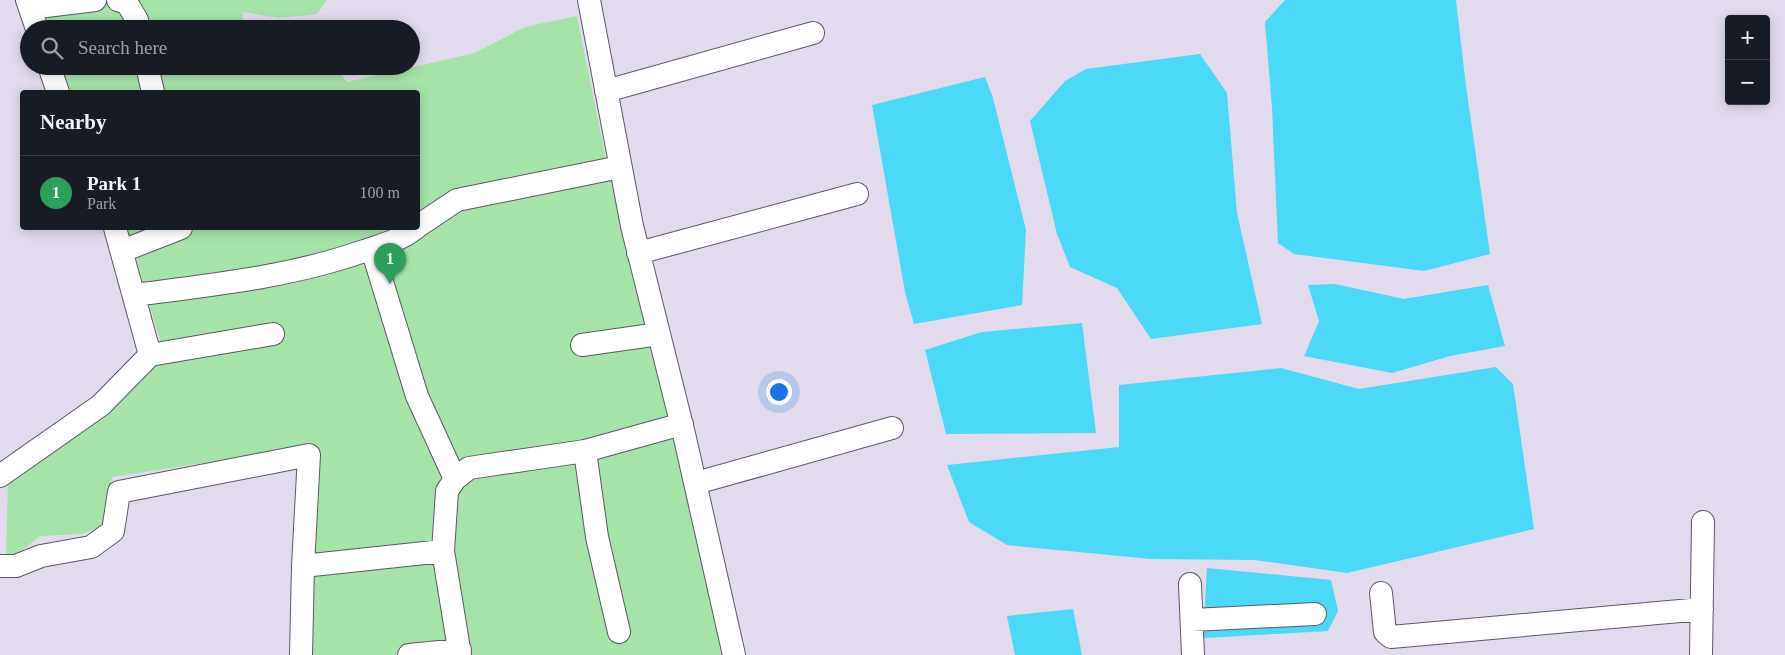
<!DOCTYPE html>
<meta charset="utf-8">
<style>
:root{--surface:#171b24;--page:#20242c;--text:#f1f3f6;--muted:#9ea1a6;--line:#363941;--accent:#b45309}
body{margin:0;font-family:Georgia,serif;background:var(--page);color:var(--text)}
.controls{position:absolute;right:15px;top:15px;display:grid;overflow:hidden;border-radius:5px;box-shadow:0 2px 12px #0003}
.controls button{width:45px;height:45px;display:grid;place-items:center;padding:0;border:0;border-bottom:1px solid var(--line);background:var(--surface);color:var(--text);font:25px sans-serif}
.you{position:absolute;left:778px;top:391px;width:18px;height:18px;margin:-12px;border:4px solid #fff;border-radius:50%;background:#1a73e8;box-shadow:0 0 0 8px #1a73e833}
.badge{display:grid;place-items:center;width:32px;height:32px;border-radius:50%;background:var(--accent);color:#fff;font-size:16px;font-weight:700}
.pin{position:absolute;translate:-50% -41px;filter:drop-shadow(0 1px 2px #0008)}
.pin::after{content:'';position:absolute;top:26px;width:18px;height:15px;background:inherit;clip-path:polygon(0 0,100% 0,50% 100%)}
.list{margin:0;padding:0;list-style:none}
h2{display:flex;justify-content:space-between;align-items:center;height:65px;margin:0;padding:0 20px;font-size:21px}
h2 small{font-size:16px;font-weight:400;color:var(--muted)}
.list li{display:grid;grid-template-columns:32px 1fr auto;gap:15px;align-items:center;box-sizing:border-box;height:75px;padding:0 20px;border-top:1px solid var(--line)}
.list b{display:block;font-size:19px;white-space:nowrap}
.list p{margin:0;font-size:16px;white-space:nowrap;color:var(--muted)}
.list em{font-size:16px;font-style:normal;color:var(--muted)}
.icon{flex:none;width:28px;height:28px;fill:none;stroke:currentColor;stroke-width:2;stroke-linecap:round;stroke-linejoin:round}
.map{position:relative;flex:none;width:1785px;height:655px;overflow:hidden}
.search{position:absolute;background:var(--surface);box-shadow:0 2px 12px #0003;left:20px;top:20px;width:400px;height:55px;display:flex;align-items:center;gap:12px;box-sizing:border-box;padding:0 18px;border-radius:28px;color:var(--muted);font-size:19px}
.panel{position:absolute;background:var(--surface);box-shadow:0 2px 12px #0003;left:20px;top:90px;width:400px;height:140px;border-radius:5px}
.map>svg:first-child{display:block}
</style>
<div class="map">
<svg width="1785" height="655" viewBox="0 0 1785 655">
<rect width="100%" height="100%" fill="#e1dbed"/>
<!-- green -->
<path fill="#a5e3a9" d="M40 0H327L317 14 279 18 243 12 244 29H50Z
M577 16 610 180 674 436 726 655H309L318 445 112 477 103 526 82 534 40 536 21 551 6 557 8 484 142 381 160 340 127 228H418V92H71L62 66H334L347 82 475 53 525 27Z"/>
<!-- water -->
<path fill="#4cd8f7" d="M1285 0H1456L1466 86 1490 254 1424 271 1294 254 1278 243 1272 108 1265 22Z
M1200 54 1227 93 1237 213 1262 324 1151 339 1117 288 1070 267 1057 234 1030 121 1065 81 1086 69Z
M985 77 993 98 1026 230 1022 305 914 324 905 292 872 105Z
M1335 284 1404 299 1488 285 1505 346 1450 356 1392 373 1304 356 1319 321 1308 285Z
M1082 323 1096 433 946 434 925 350 982 332Z
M1496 367 1513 384 1534 529 1347 573 1255 560 1151 559 1007 545 969 522 947 465 1119 447V385L1281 368 1359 389Z
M1207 568 1331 580 1338 611 1328 631 1203 638Z
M1073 609 1082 655H1015L1007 616Z"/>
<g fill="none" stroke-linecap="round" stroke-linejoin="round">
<!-- street casing -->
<g stroke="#5c5766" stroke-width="24">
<path id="street" d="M27 0 37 29
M118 0 127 3 137 20 139 29
M589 0 632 226 684 434 734 655
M30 8 95 0
M49 66 58 92
M147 66 153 92
M606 91 813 33
M418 226 457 200 620 167
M372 249 417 396 455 479
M122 251 181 228
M638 253 857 194
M134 295C211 285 290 277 364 251 384 244 399 241 416 228
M582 345 659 334
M150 355 273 334
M585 451 597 537 619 632
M0 476 101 405 150 355 115 228
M696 483 892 428
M0 566H16L41 556 91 547 113 531 119 492 309 455 303 566 301 655
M303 566 443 551
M1190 584 1193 655
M1381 593 1385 632 1391 637 1702 609
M1192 620 1315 614
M409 655 460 650
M460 655 443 551 447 491 455 479 469 468 585 451 682 424
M1701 655 1703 522"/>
</g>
<!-- street -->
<use href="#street" stroke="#fff" stroke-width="22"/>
</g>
</svg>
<div class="controls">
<button>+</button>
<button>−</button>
</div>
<div class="you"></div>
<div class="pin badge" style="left:390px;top:284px;background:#2e9e5b">1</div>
<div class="search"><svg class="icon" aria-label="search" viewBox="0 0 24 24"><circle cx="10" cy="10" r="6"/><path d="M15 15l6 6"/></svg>Search here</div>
<section class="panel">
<h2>Nearby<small></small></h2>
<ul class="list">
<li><span class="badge" style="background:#2e9e5b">1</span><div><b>Park 1</b><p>Park</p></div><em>100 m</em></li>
</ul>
</section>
</div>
